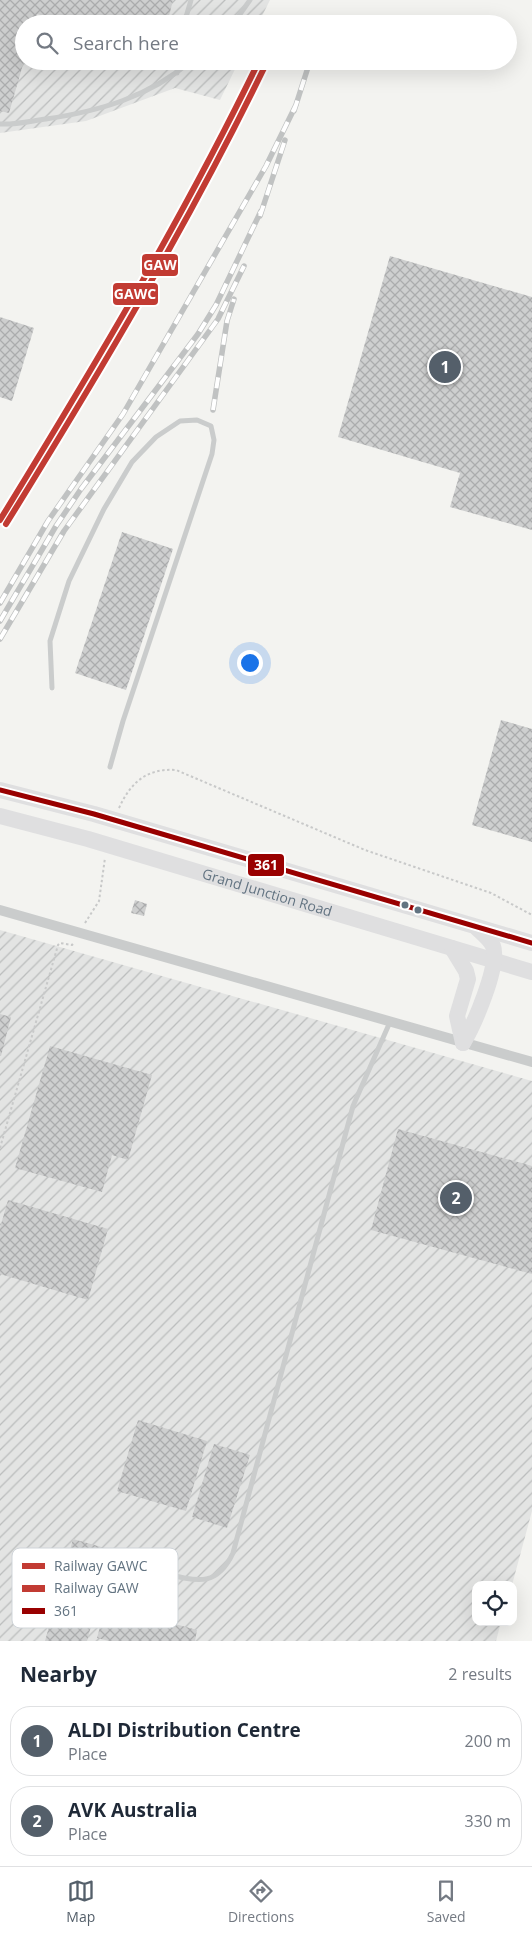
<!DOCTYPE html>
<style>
:root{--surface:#fff;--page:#f6f6f7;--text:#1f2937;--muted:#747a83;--line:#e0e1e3;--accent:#545f6a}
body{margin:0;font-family:"Open Sans",sans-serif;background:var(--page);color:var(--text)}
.controls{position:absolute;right:15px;bottom:15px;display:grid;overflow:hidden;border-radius:10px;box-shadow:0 5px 20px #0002}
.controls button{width:45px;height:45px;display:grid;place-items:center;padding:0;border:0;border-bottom:1px solid var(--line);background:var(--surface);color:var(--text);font:25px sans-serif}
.you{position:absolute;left:249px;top:662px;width:18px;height:18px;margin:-12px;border:4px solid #fff;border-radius:50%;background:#1a73e8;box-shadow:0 0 0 8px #1a73e833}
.badge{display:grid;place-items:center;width:32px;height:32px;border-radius:50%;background:var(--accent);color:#fff;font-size:16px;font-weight:700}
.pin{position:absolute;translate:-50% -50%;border:2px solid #fff;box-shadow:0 1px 5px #0006}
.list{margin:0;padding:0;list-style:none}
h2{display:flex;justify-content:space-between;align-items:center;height:65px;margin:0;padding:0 20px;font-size:21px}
h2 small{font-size:16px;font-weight:400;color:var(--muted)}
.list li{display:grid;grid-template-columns:32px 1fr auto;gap:15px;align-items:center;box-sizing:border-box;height:70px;margin:0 10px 10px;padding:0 10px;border:1px solid var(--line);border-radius:20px}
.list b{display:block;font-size:19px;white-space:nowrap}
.list p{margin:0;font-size:16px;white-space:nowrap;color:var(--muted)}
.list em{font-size:16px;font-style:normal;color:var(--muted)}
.icon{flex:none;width:28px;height:28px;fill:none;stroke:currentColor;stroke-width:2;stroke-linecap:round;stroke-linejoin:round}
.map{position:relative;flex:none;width:532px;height:1641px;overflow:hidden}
.search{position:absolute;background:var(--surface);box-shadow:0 5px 20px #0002;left:15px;right:15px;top:15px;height:55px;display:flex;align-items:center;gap:12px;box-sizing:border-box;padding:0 18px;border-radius:28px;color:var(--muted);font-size:19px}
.sheet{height:225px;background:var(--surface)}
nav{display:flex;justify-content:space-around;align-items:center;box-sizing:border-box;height:70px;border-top:1px solid var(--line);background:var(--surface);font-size:14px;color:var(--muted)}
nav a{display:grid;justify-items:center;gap:2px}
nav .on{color:var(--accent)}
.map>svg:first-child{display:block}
</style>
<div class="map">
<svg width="532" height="1641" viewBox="0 0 532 1641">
<defs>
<pattern id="industrial-furrows" width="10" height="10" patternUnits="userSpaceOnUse" patternTransform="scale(1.25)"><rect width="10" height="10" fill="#e3e4e3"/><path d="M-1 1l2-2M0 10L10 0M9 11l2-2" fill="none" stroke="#bbbdbd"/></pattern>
<pattern id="building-cross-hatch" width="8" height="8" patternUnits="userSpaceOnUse" patternTransform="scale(1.25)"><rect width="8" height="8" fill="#cecfcf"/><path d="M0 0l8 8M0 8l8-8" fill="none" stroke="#abacad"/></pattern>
</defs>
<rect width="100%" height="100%" fill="#f3f3f0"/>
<!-- industrial -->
<path fill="url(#industrial-furrows)" d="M0 0H270L258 24H24V61H239L220 100 175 88 86 121 0 133Z
M0 930 532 1081V1511L512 1585H476V1622H501L496 1641H0Z"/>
<!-- building -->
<path fill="url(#building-cross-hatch)" d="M0 0H173L167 24H72L37 14 35 24H24V61L9 113 0 111Z
M390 256 532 297V530L450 507 460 473 338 437Z
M0 317 34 328 12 401 0 397Z
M122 532 173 549 126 690 75 673Z
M501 720 532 729V842L472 825Z
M135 900 147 904 144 916 131 913Z
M0 1014 11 1017 1 1056H0Z
M50 1046 152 1075 128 1160 112 1155 102 1192 15 1168Z
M398 1129 532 1166V1274L371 1230Z
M8 1200 108 1229 88 1300 0 1274V1228Z
M138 1420 207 1441 186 1511 117 1491Z
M214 1444 250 1455 227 1528 192 1517Z
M73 1539 112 1550 87 1641H45Z
M106 1605 197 1630 195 1641H109L97 1638Z"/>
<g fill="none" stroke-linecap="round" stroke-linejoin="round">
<!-- path -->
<path stroke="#c8c9c9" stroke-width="2" stroke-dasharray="2.5 2.5" stroke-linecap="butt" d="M119 808C131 782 147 768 176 770L365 850 491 893 532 915
M85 923 99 901 105 858
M0 1148 58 945 60 943 72 945 74 943"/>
<!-- service -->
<path stroke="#cacccc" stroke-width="5" d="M184 24 191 0
M233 24 250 0
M177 61V73
M0 124C15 125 31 121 46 119 100 111 149 97 191 61
M52 688 50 641 69 581 104 509 132 462 156 437 180 421 197 420 211 426 214 440 212 454 123 721 110 767
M168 1574C199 1583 218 1585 233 1553L353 1106 390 1022"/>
<!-- minor -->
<path stroke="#cacccc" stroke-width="10" d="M0 910 532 1062"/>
<!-- trunk -->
<g stroke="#dfdfe0" stroke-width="16">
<path d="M0 790 94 814 532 943"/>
<path id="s1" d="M0 816 88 839 532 972"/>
<path d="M452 948 466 971 468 979 457 1016 463 1043"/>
<path d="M463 1043C474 1025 500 965 493 946 490 939 482 933 477 928"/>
</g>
<!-- rail casing -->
<g stroke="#c0c2c2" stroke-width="5.5">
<path id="rail" d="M294 111 310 61
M260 216 285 140
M213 410 227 321 234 299
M0 603 48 521 123 414 266 166 296 105
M0 621 56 526 81 489 198 334 216 305 261 211
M0 639 64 531 218 319 244 266"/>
</g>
<!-- rail -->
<use href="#rail" stroke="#fff" stroke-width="4" stroke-dasharray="11" stroke-linecap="butt"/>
<!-- bus-1 casing -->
<g stroke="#fff" stroke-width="9">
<path id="bus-1" d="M0 790 94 814 532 943"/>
</g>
<!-- bus-1 -->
<use href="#bus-1" stroke="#900" stroke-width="5"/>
<!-- rail-1 casing -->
<g stroke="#fff" stroke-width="10">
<path id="rail-1" d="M0 520C92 370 182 220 259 61"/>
</g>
<!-- rail-2 casing -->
<g stroke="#fff" stroke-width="10">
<path id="rail-2" d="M6 524C99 374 189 223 266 64"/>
</g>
<!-- rail-1 -->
<use href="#rail-1" stroke="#c23b33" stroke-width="6"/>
<!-- rail-2 -->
<use href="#rail-2" stroke="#c23b33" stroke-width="6"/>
</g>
<!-- markers -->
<g fill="#627381" stroke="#fff" stroke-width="2">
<circle cx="405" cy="905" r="4.5"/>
<circle cx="418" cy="910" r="4.5"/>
</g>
<g text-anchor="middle" stroke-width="5" stroke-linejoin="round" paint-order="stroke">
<!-- street labels -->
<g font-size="14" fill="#627381" stroke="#fff">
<text dy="5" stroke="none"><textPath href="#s1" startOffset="278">Grand Junction Road</textPath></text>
</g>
</g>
<!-- legend -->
<rect x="12" y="1548" width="166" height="80" rx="8" fill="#fff" stroke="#d0d5d9" stroke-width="1"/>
<rect x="22" y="1563" width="23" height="6" fill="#c23b33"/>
<rect x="22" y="1585" width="23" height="7" fill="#c23b33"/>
<rect x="22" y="1608" width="23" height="6" fill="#900"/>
<g font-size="14" fill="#627381">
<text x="54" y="1571">Railway GAWC</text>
<text x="54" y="1593">Railway GAW</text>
<text x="54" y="1616">361</text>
</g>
<g stroke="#fff" stroke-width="2">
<rect x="141" y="253" width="38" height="24" rx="5" fill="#c23b33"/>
<rect x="112" y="282" width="47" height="24" rx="5" fill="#c23b33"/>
<rect x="247" y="853" width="38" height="24" rx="5" fill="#900"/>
</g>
<g font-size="14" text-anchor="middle" font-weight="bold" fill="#fff">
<text x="160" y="270">GAW</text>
<text x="135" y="299">GAWC</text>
<text x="266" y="870">361</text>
</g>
</svg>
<div class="controls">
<button><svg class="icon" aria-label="locate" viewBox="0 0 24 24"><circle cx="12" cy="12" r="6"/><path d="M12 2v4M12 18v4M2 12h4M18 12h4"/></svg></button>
</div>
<div class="you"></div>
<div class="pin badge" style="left:445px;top:367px">1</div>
<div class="pin badge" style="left:456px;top:1198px">2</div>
<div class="search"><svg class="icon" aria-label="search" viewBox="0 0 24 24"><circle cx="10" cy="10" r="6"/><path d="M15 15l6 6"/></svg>Search here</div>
</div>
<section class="sheet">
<h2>Nearby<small>2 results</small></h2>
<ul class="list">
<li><span class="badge">1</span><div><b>ALDI Distribution Centre</b><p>Place</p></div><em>200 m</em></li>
<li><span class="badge">2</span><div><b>AVK Australia</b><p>Place</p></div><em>330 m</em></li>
</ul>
</section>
<nav>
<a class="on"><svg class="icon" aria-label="map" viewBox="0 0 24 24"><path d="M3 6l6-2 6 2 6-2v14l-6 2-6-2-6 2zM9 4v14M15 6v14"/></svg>Map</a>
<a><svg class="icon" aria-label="directions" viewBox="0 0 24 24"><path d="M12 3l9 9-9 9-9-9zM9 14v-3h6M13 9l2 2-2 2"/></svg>Directions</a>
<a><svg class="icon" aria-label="saved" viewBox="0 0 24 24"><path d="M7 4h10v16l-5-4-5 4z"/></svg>Saved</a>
</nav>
